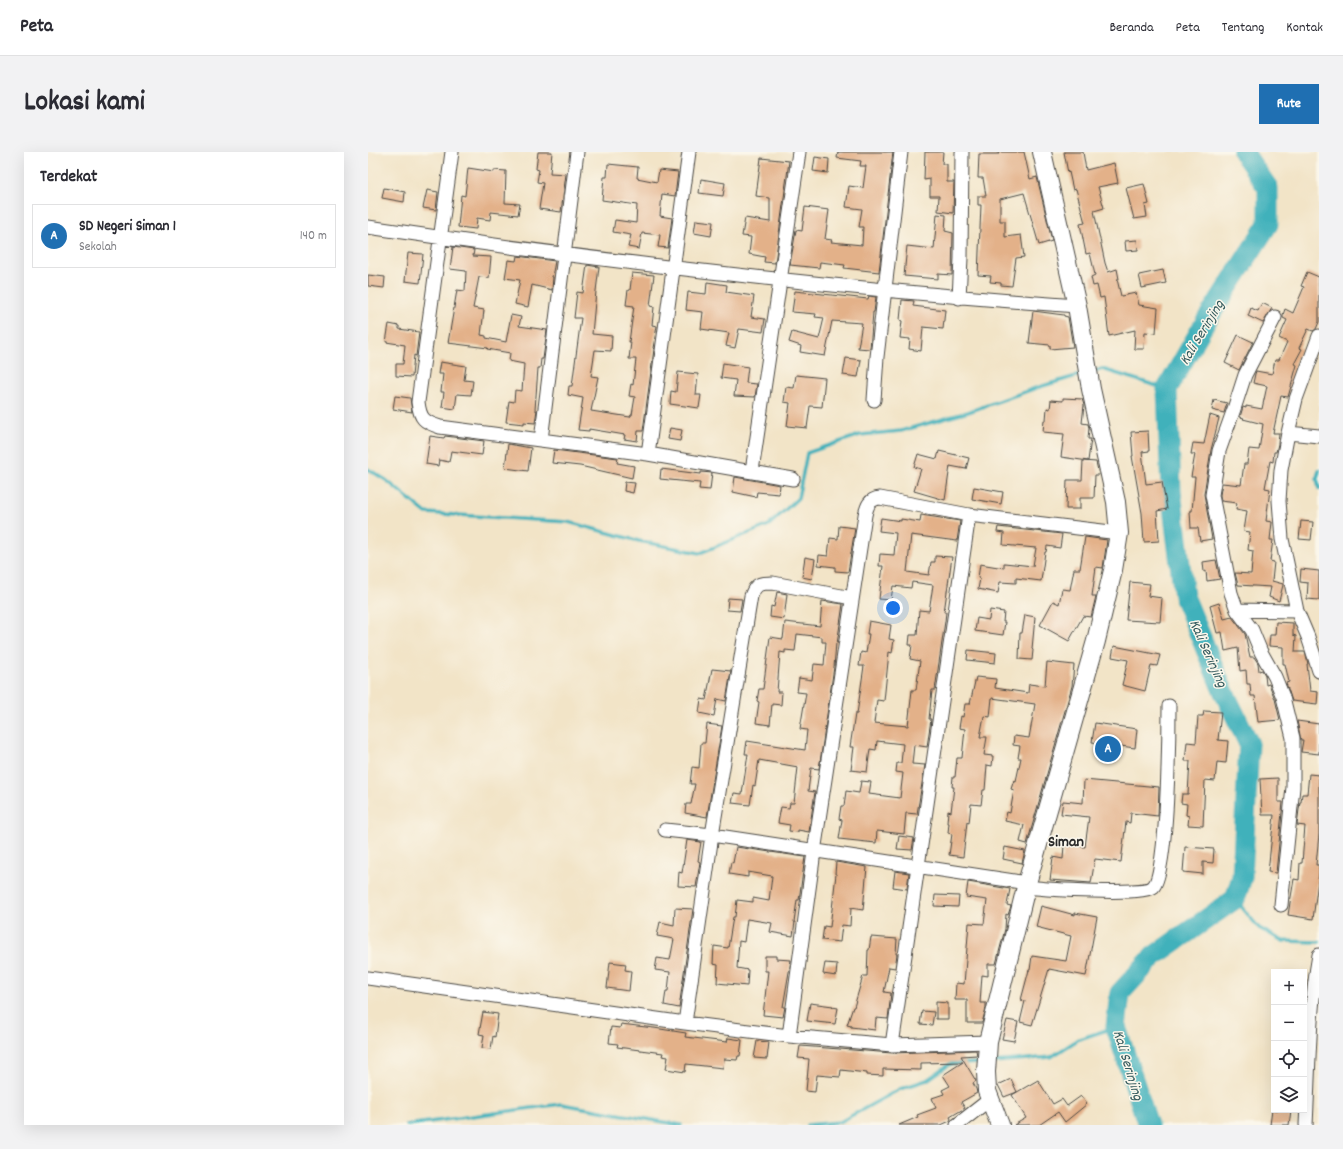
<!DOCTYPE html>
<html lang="id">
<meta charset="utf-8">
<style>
:root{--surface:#fff;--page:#f2f2f3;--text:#2b2b33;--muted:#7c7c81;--line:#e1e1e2;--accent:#1f6fb2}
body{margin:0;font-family:Dekko,sans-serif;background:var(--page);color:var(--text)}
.controls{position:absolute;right:12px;bottom:12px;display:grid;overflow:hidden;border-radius:0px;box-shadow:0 4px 16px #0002}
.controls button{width:36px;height:36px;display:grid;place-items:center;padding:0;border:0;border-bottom:1px solid var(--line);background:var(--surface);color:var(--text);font:20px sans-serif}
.you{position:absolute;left:525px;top:456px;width:14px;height:14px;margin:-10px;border:3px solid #fff;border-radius:50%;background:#1a73e8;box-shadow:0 0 0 6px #1a73e833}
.badge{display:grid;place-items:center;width:26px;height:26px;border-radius:50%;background:var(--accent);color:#fff;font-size:13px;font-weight:700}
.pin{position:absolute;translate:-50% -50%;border:2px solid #fff;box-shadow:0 1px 4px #0006}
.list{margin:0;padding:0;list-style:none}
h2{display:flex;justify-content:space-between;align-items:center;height:52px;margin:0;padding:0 16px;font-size:17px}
h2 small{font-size:13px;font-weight:400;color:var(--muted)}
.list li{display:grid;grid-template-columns:26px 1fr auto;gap:12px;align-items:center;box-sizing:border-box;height:64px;margin:0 8px 8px;padding:0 8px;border:1px solid var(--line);border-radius:0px}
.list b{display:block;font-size:15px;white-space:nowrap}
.list p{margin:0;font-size:13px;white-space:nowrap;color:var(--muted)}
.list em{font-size:13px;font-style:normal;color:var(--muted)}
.icon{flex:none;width:22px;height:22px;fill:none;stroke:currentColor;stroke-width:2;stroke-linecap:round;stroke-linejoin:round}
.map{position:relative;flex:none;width:951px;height:973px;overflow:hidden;border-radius:0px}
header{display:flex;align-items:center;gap:24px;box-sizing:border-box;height:56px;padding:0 20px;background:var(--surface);border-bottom:1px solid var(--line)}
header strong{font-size:19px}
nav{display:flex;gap:22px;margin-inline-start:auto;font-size:14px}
.intro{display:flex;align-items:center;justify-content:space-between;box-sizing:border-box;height:96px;padding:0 24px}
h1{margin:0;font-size:28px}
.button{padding:10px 18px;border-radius:0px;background:var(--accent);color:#fff;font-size:14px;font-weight:700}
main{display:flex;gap:24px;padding:0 24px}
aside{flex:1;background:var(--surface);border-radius:0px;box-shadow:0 4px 16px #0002}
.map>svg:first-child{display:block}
</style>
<header>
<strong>Peta</strong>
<nav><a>Beranda</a><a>Peta</a><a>Tentang</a><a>Kontak</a></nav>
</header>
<div class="intro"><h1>Lokasi kami</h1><a class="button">Rute</a></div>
<main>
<aside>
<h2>Terdekat<small></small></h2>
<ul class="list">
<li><span class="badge">A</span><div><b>SD Negeri Siman 1</b><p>Sekolah</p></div><em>140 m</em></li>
</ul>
</aside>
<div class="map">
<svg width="951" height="973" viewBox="0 0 951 973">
<rect width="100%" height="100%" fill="#fbf7ec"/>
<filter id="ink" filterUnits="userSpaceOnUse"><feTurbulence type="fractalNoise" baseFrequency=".025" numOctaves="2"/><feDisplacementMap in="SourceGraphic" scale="8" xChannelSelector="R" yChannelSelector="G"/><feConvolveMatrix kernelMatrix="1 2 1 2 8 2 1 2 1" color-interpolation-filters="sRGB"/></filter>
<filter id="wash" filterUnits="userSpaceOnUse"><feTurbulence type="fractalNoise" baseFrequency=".012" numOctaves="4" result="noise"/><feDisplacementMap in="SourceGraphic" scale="16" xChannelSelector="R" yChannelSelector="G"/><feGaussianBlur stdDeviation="0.9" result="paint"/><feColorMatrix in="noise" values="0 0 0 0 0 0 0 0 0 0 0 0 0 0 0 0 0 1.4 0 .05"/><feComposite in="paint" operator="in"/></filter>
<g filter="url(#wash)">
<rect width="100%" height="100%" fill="#f2e4c7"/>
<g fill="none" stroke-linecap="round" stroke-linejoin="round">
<!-- stream -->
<path stroke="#41b1bb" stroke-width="3.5" d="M725 220 734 217 799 237
M0 317 18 328 58 361 200 370 271 389 332 401 401 373 430 346 439 301 492 283 533 279 600 260 668 236 715 222
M951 318 949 326 951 337
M867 747 891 776 915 789 951 790
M625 910 683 905 711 887 748 875
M39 973 193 952 313 973
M439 973 472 970 532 937 559 928 582 912 614 911"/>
<!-- river -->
<path stroke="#41b1bb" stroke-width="21" d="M780 973 748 875 752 841 786 804 867 747 874 725 881 592 853 534 816 444 803 339 799 237 838 169 900 72V36L875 0"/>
</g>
<g id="blocks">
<!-- building -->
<path fill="#e3b189" d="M170 0H184L182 21 198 22 193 60 171 57 175 31 169 30 171 18 168 17Z
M470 0H525L511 120 476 116 477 113 452 110 451 116 422 113 428 78 434 79 437 55 461 58 457 87 464 88 463 90 494 93 495 75H491L494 57 478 55 481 34 495 36 498 14H492L493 9 469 6Z
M557 0H575L574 12H579V30H586L585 61 570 59 571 44H562V27L556 28Z
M630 0H656L662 27 669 25 684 89 671 93 656 41 632 47V69H637V85L653 83 656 105 648 106 644 134 633 133V131L622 130 623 124 610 123 613 53H610V44H618L615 26H610L611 2H631Z
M696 0H715L718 18 746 11 750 31 730 35 736 56 726 59 737 111 740 120 749 117 751 127H749L753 144 768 141 771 153 790 156 788 181 777 180 776 197H766L767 178 741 184 736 145 732 146 729 133 725 134 723 125 727 123 722 101 718 102 712 72 717 71 708 37 705 38 701 20 700 21Z
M447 5 461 7 460 21 445 19Z
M393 6 421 9 407 111 396 110 397 105 381 102 383 85 374 84 377 66 402 70V46L388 44Z
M240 12 270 15 269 26 289 30 291 18 310 20 307 44 294 42 292 64 304 66 300 96 290 95 292 83 274 81 271 97 260 95 263 83 245 80 247 68 268 71 269 53 234 48 236 25H239Z
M100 16 126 20V18L138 19 137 51 152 52 150 63 123 60 122 68 109 66 108 77 90 75 93 43 97 44Z
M333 27 357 31 355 44 331 41Z
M776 32 781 52 777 53 779 65 766 67 758 36Z
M16 36 37 40 36 50 14 46Z
M59 38 70 40 68 58 55 56Z
M569 62 578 63 577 79 585 81 584 123 570 122V127L536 124 539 94 566 97Z
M328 68 345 70 343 84 326 81Z
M769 88 770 98 758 99 757 89Z
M85 95 106 98 105 104 123 105 121 126 111 125 105 156 116 158 113 183 118 184V186L138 190 143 163 153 165 151 174 179 178 175 207H173L172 216H170L167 258H169L167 271 156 270V272L138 270 141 249 146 250 147 238 154 239 156 212 141 209 142 201 119 197 120 196 80 191 89 138 97 139 98 119 82 117Z
M40 101 55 102 52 131 37 129Z
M149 104 187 109 184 125H185L184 138 164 133 160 155 147 152 152 128 137 126 140 108 148 109Z
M219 113 231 115 228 139 224 182 244 184 243 199 227 198 223 224 230 225 223 259 262 265 263 263H264L267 245 261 244 263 232 265 233 268 207H261L263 190H261L266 154 258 153 260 138H262L264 121 286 123 282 154 286 155 284 173 289 174 285 196 286 197 275 279H270L269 289 256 287 257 283 221 277V279L210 278 215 246 200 243 201 234H204L213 166H206L209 140 215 141Z
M795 118 798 131 774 136 771 123Z
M939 120 951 125V170L948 177 945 179 940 177 931 196 934 197 926 212 929 213 920 245 913 244 905 281H911L910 292 908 300H906L905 310 902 309 897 336 902 337 898 369 904 370 902 388H905L902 409 906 410 904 429 915 432V433L911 449 901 445 903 435 870 433 867 421 883 422 885 399 880 398 882 380 876 379 879 359 868 357 869 351 853 349 852 343 854 331 873 333 876 312H879L881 297 891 298 895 272 875 267 876 266 872 265 875 255 878 256V254L894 257 899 234 885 231 887 222 888 219 904 222 907 208H911L919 190 911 186 919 168 915 166V163L917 157 925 161 936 135 933 134Z
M0 123 17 125 16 136 0 134Z
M339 130 359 133 358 140 386 144 383 165 397 167 395 180 371 177 367 196 358 194 361 181 333 177 335 160 318 158 320 140 338 142Z
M427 139 500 147 501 144 508 145 506 160H505L502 197 490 196 494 171 464 169 457 204 432 200 433 194 421 190 424 180 451 187 456 166 447 165 448 162 424 160Z
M534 148 546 149 545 154 577 158 575 177 555 175 553 199 541 197 542 187 532 186 534 169 532 168Z
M894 151 904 156 895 171 880 164 883 156 890 159Z
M665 159 696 163V164L700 165 705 195 682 197V193L661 191Z
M21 172 31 174V177L51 180 48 204 46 203 44 225 28 224V212H35L37 193 18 190Z
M870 183 885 190 871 218 857 211Z
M478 206 493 208 490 225 475 223Z
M72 210 98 214 96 228 105 229 103 243 89 242 87 257 74 255 76 240H73L75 222H70Z
M355 211 380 215 378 231 389 232 387 245 366 244 368 228 353 226Z
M310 220 330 222 328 243H333L331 256 302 252 303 239 308 240Z
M428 223 457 226 454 255 442 254 439 276 419 274 422 251 416 250 418 235 426 236Z
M27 244 42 246 44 260 25 257Z
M695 246 714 247 716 253 714 271 720 272 721 276 720 287H723L720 309 693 305 696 282 675 280 676 268H678L679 256 682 257 683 248 695 249Z
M846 248 859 251 856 261 844 258Z
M842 263 851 266 843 298 836 342 844 387 832 389 830 376H823L822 359H824L827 325H823L827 302H823L825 291 836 292Z
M302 276 314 278 312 289 300 287Z
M780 279 781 299 774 300 778 332 794 330 799 357 789 359 791 389 776 390 774 361 764 304H765L763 280Z
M62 284 76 286 77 284 116 289 114 303 83 299 81 310 71 308 70 314 58 312Z
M140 292 163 296 160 319 137 316Z
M186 298 250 306 249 311 266 314 264 326 212 314 184 311Z
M571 299 601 306 598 317 582 314 577 348 546 339 553 317 546 315 550 302 569 307Z
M715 309 728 310 731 323H727L726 346H712V357H698L699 328H714Z
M293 317 333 322V320L344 321 342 338 331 337 332 331 292 327Z
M367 325 412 333 411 342 389 340 388 345 365 340Z
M257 330 267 331 265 341 256 339Z
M606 335 635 340 633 352 604 347Z
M553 363 592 369 589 389 543 383 539 420 561 423 563 410H567V404L584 405 576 460H578L577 469 567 538H564L561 567H563L559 595 546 593 544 612 557 613 549 662 538 661 536 682 509 679 508 691 471 687 474 668 471 667 473 654H476L478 639 491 641 493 629 503 630 501 642 532 646 535 621 528 620 529 611H533L535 592 509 589 508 598 502 597 499 620 483 618 486 595H482L487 562H489L496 514H491L493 500 498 501 501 482H499L501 469 523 473 521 487 526 488 524 501 521 500 516 549 509 548 506 571 540 574 544 538H548L552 509 542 507 544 493H541L542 483H549L551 458 561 459 565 433 544 430 543 436 525 434 523 448 511 447 515 414H511L512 402 526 403 528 381 511 379 513 366 533 369V367L552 370Z
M933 369 945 370 943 388 931 387Z
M471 374 487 376 480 420 467 419V415L450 413 451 403 460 404 462 386 470 387Z
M630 375 694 382 692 396 679 394 678 400H677L673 429 648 426V431L632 430 630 441 610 437 612 427 610 426 612 412 636 416V411L665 414 668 396 635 393 636 381 629 380Z
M717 385 739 388 735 416 728 415 724 444H728L723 465 715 464 701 489 672 473 685 449 691 452 694 437 702 438 706 417H712Z
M437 405 447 407 444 427 434 425Z
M848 408 852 427 839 429 838 419 836 420 835 410Z
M933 417 951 419V448L939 447 940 431 932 430Z
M762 430 782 432 780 444 794 446 792 470 758 468Z
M409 440 419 442 416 467 402 465 403 454 406 455Z
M360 446 374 447 372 459 359 458Z
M454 449 475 452 469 492 468 491 466 515 451 617 443 616 440 639 447 640 441 680 430 678V680L421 679 422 673 410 671 413 655 421 656 422 651H426L430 615 391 608 387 634 385 633 382 653 364 651 366 641 374 642 380 602H377L379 589 437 598 439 578 432 577 438 541 429 540 431 526 444 528 446 512 456 513 458 490H454V485L429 482 427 499 417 498V501L412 500 409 540H414L413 553 404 552 402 573 388 571 391 550 389 549 391 537H395L402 485 415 487 417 470 452 474Z
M851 451 856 467 864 465 877 482 882 505H886L890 511 891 519 894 518 897 523 898 533 901 532 907 547 912 568 890 570 887 544H883L882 532H879L878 518 872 519 870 496 857 499 854 480 849 481 842 454Z
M622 458 636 460 635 470H637L635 483 607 479 609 466 621 468Z
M657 463 667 465 664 497 665 498 664 508 651 507 652 481H654Z
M908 470 925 471V483L928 484 927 500H937L940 512H939L942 539 950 540 949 552 924 549 918 531 921 530 917 512H915V495L901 494 902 483H907Z
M746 494 792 503 789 514 783 513 777 539 754 533 760 508 744 505Z
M600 498 628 501 627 511 599 508Z
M679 510 706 513 704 534 659 692 652 690 656 673 637 669 639 660 642 661 646 638 643 637 646 628 648 629 653 606H650L652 594 645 593 646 584 661 586 667 552 624 546 622 565 616 564 612 585H619L616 603 625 604 624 614 619 613 617 638H615L613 653 603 652 601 671 599 670 595 705 581 703 584 682 580 681 581 671H579L580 659 583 660 586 635H584L585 625H587L589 606H594L597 577 591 576 593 564 595 565 597 552H602L608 525 628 527 627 536 660 541 661 532 677 534Z
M344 517 363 519 358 549 349 547 346 564 331 561 333 547 338 548Z
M836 559 853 560 850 588 860 589 858 611 849 610 847 629 837 628 835 674 820 673 821 664 818 663 819 652 813 651 814 642H820L822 609H817L819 590 828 591 830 564H835Z
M929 569 951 572V602L933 600 935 588H933Z
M727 571 769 577 767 596 724 590Z
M339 572 354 574 339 665 317 661 318 652H323L327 632H322L324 615 331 616 333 591H337Z
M941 622 951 623V682L948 713H951V721L945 767 920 763 926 727 931 728 932 711H934L937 674 929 673 932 650H933L934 642H939Z
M910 626V650H915L908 721 900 720 906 663H894L892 627Z
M716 628 791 635 790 664 763 661 762 671 758 670 753 710 727 707 723 731 682 728 685 705 695 707 696 693 717 695 721 665 693 662 695 649 715 651Z
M531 684 546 686 544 698 529 697Z
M319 688 333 690 330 709 332 710 328 735 310 734 311 720 314 721Z
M368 695 437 705 431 748H429L426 770H427L425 784 402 780 404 771 379 767 376 790 371 789 369 816 380 818 379 834 349 831 350 813 345 812 346 794 360 796 365 765H367L369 748 385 750V746L401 749 404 724 380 720V725L361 722 363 710 365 711Z
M637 695 657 699 654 711 635 707Z
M817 695 846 697 845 711 835 710V722L815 720Z
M468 710 499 715 495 758 483 756 482 774 474 773 472 790 454 788 456 774 462 775 468 722H467Z
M527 719 541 721 539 737 525 735Z
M600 730 642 737 639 753 643 754 640 763 638 762 637 777 628 812H620V824L614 823 612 851H618V856L614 871H599V848H587L588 831 596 832 601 771 616 772 619 748 598 745Z
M567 743 591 744 590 755 566 754Z
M673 754 707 763V761L729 765 718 824 681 817 664 873 652 870 657 849 653 848 661 818H662L664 804 698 809 703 784 668 775Z
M307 756 325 757 311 856 296 853 298 839H300L302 820 287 818 289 806 302 808 306 787 289 784 292 770 306 773Z
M503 785 529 787 528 802H529L527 816 521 815 516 840 523 841 520 867 508 866 507 878 483 875V874L479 873 485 855H486L495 824H499L500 798H501Z
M397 804H408V807L423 808 415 855H417L415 865 395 863 400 819H397Z
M242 810 258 812 257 818 263 819 261 839 239 836Z
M457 811 469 812 468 824 455 822Z
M568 850 580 851V867H568Z
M442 851 465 854 464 855 470 856 467 872 439 869Z
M554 859 566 860 564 873 552 872Z
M115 860 130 862 127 885 125 884 123 897 114 896 116 883 111 882Z
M639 868 650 870 646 889 634 887Z
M253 872 286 876 318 881 317 885 359 890 360 886 374 888 372 904H370L369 908 356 907 355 916 318 912 317 920 298 917 300 905 294 904 295 901 249 895 250 892 241 891 243 875 252 876Z
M389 889 401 890 399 907 386 906Z
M432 894 524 901 608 898 609 903 593 904 608 929 605 931 608 937 609 941 593 950 597 956 582 965 583 967 582 969 573 973H531L550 965 549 963 568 956 564 946 576 942 574 938 582 934 575 923 595 910 553 911V918L515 917V924L499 923V921L473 918 472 925 449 923 447 940 438 939 441 907 430 906Z
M643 927 649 940 636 945 630 933Z
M670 928 685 952 694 947 699 954 713 944 719 952 697 970 690 960 671 973H646L658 966 644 943Z
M904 958H923L921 973H902Z"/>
</g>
</g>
<g filter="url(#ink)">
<use href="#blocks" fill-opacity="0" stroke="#494742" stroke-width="1"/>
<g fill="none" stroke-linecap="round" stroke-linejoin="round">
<!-- street casing -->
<g stroke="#494742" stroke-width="15">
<path id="street" d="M84 0 50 250C52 267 56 270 72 275L280 302 425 327
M0 75C235 110 472 137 709 154
M591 146 593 106 594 0
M907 165 877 223 866 257 851 299 844 343 863 441 869 458 929 459
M951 184 928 247 920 281 913 318 911 349 914 387 929 459 940 485 951 519
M506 248 509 205 533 0
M920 281 951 284
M173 288 209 0
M280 302 321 0
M384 319 431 0
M869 458 884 478 893 500 907 525 915 545 925 586V635L913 753
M297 678 344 683 659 731
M658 735C676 737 776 744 785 735 800 722 801 580 801 554
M0 826 317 871 421 884 524 893 620 890
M317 871 344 683 383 444C388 431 392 431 405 431L484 446
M421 884 446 700 497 363C499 354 501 347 512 346L601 363 751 381
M524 893 601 363
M589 973 621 948
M938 973C941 916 941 858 951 803"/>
</g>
<!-- secondary casing -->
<g stroke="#494742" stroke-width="20">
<path id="secondary" d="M632 973 619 939 618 920 620 890 659 731 728 489 745 418 751 381 748 350 723 237 709 154 674 0"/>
</g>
<!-- street -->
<use href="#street" stroke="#fff" stroke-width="13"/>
<!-- secondary -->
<use href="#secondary" stroke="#fff" stroke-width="18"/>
</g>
</g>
<g text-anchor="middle" stroke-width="3" stroke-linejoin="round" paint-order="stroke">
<!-- water labels -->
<g font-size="15" font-style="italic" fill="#335a5d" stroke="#fbf7ec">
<text transform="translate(833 180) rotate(-59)" y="5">Kali Serinjing</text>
<text transform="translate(841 501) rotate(66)" y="5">Kali Serinjing</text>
<text transform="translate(761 913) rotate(73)" y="5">Kali Serinjing</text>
</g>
<!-- quarter labels -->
<g font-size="16" font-weight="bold" fill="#2b2b2b" stroke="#fbf7ec">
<text x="698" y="694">Siman</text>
</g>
</g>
</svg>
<div class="controls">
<button>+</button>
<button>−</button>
<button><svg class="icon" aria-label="locate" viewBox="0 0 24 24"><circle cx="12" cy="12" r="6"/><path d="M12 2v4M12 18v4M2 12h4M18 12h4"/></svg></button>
<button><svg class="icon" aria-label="layers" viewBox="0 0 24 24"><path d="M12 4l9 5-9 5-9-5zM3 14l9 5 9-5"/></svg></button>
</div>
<div class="you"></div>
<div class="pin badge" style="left:740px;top:597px">A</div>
</div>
</main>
